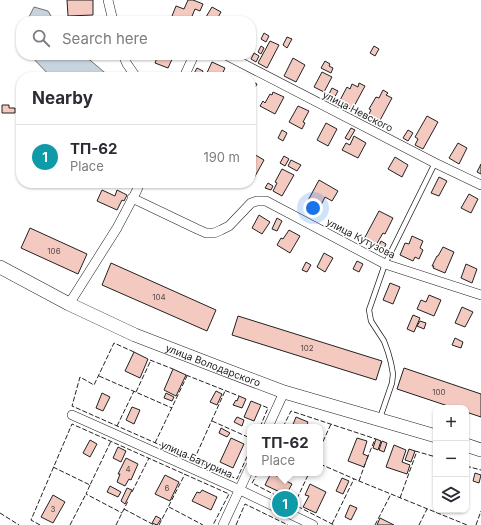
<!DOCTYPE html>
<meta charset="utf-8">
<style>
:root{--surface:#fff;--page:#f7f7f7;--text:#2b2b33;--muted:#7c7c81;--line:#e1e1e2;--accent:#b45309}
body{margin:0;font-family:Inter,sans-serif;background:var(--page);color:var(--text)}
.controls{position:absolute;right:12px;bottom:12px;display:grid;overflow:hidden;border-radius:8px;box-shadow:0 1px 3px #0004}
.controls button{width:36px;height:36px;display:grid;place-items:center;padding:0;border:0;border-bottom:1px solid var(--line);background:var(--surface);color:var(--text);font:20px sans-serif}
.you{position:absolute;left:313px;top:208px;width:14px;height:14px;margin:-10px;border:3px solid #fff;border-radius:50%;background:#1a73e8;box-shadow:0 0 0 6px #1a73e833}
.badge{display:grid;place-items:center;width:26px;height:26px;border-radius:50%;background:var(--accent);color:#fff;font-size:13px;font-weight:700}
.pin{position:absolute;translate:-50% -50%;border:2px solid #fff;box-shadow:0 1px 4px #0006}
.popup{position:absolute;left:247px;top:424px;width:76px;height:52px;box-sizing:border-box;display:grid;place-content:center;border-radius:8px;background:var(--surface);filter:drop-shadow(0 1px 3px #0005);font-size:13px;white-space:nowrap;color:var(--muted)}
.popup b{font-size:15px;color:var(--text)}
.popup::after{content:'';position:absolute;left:50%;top:100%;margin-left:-8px;border:8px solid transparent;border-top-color:var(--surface)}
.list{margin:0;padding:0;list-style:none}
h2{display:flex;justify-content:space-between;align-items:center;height:52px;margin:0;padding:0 16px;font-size:17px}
h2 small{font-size:13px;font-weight:400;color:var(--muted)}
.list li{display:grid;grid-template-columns:26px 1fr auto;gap:12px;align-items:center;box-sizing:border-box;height:64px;padding:0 16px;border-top:1px solid var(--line)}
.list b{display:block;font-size:15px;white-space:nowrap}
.list p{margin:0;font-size:13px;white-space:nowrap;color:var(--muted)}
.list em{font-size:13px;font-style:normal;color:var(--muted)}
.icon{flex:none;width:22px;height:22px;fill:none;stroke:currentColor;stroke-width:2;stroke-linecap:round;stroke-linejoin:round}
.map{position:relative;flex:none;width:481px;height:525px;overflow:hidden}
.search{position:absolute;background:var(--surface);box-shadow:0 1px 3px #0004;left:16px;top:16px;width:240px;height:44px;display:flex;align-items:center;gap:10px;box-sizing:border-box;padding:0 14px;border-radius:16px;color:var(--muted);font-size:15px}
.panel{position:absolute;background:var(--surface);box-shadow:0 1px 3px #0004;left:16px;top:72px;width:240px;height:116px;border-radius:16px}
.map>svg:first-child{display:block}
</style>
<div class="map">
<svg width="481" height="525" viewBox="0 0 481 525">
<rect width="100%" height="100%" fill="#fff"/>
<!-- water -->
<path fill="#c7d3dd" stroke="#6f6f6f" d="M34 7 48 11 54 21H27Z
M30 55H84L110 77H51Z"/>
<!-- building -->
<path fill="#f3c9c0" stroke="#222" d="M67 0H93V15L68 16Z
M188 0H193L203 4 200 11 195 9 190 21H170L176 6 184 9Z
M212 7 221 12 216 21H209L210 20 206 17Z
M264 33 269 36 266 42 261 39Z
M287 37 292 39 287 48 283 45Z
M270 41 279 45 267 68 258 63Z
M261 46 264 48 261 54 258 52Z
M374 46 379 49 375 56 370 53Z
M254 53 259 56 256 62 251 59Z
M158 55H174L168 68 155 63Z
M293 58 305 65 296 82 284 76Z
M325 61 330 64 329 66 333 68 331 73 321 68Z
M212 62 225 68 221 77H205Z
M197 68 203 71 200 77H192Z
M322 72 332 77 324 92 314 87Z
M251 81 257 84 251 95Z
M359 83 365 86 352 110 339 102 347 87 350 89 352 84 358 87Z
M332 88 338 91 332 102 326 100Z
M383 90 388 93 386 95 392 98 378 124 367 118 371 110 369 109 376 97 379 98Z
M273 92 284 97 275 114 260 106 263 101 265 103 270 94 272 95Z
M2 105H9V108H15V113H2Z
M298 106 309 111 303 122 305 123 302 129 289 122Z
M427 116 438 122 423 149 415 145 418 139 415 137Z
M326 123 337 129 328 146 317 140Z
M351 128 355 130 349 140 345 138Z
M282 130 287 133 283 141 278 138Z
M408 130 413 133 408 141 403 138Z
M354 136 366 143 358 158 342 150 346 143 350 145Z
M458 143 467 148 459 164 449 158Z
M252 153 264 160 253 180 251 179Z
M284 156 289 159 285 166 280 163Z
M395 157 408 165 402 177 388 169Z
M291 160 301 165 297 171 288 166Z
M481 164V174L477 172Z
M282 169 294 175 282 196 273 191 277 183 275 182Z
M439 177 447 181 439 196 431 193Z
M319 180 338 191 332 201 325 197 316 215 304 208Z
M268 183 273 186 271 190 265 188Z
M102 190 115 196 117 190 127 195 124 201 122 200 117 210 97 201Z
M469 194 478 199 471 213 461 208Z
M379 211 393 218 385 234 383 233 376 245 364 239Z
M259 215 270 222 262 234 252 228Z
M277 218 282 221 277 231 272 229Z
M30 228 87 254 78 274 21 248Z
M289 230 300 236 290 253 277 245 281 238 283 239Z
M412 236 423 241 420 248 423 250 419 259 415 257 413 261 400 255 405 243 409 244Z
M381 241 386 244 382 253 377 250Z
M443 247 454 252 445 273 433 268 434 266H432L437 256H438Z
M324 253 333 258 325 272 317 267Z
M357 261 363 264 359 272 353 269Z
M306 262 311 265 307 272 302 270Z
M111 263 216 310 207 331 102 285Z
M466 264 477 269 472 283 461 278Z
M390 283 400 287 393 304 383 300Z
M429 295 441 300 434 316 417 309 421 300 426 302Z
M462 307 473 312 465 327 455 323Z
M413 315 420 318 414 332 407 329Z
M238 316 382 361 376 380 232 335Z
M420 321 426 323 424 329 417 326Z
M455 338 463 342 461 348 452 345Z
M134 352 148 359 140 378 125 371Z
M404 368 481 394V417L466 412V408H454L397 389Z
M173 369 186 375 176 396 164 390Z
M216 391 222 394 217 405 210 402Z
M102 393 110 397 103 411 96 408Z
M166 393 174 397 172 401 164 398Z
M239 396 246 399 242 408 233 405 236 400 237 401Z
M251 401 261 405 254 421 244 417Z
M132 407 140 410 134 424 126 420Z
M237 417 244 420 242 426 234 422Z
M296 417 308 422 306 427H292Z
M221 428 230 433 227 437 219 433Z
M231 438 244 444 233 468 220 462Z
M357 438 367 441 363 454 368 456 364 467 348 461Z
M376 439 381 441 378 450 373 448Z
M90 440 97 444 90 457 83 453Z
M382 441 387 443 384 452 379 450Z
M394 445 406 450 402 462 410 465 407 474 386 467Z
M118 447 126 451 121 462 113 458Z
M409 449 415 451 411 462 405 460Z
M126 458 138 464 131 480 129 479 125 486 117 482 120 474H118Z
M271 473 292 484 286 495 265 485Z
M475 473 481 475 479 483 473 481Z
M165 475 179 482 170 501 155 494Z
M342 478 349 481 343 494 336 491Z
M310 484 326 492 316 513 303 507 309 496 305 495Z
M110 486 121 492 118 497 107 492Z
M127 488 132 490 125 504 121 501Z
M202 490 217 497 211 510 192 501 197 492 200 493Z
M53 495 65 502 53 523 41 517Z
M283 500 289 503 287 508 280 505Z
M350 505 357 508 351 520 345 517Z
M156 516 161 519 157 525 152 523Z
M380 518 394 525H377Z"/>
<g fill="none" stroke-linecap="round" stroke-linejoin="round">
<!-- lane casing -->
<g stroke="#222" stroke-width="6">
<path id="lane" d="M380 418 392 383 393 374 391 363 388 352 384 341 371 321 369 310 385 264 435 163"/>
</g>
<!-- street casing -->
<g stroke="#222" stroke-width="10">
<path id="street" d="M108 0 113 21
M123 55 127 64 136 77
M226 55 435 163 481 185
M184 77 194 55
M132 198 197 229 206 233H214L221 230 229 226 251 203 257 201H266L385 264 481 295
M69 304 117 228 136 192 140 183
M72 415 240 490 313 525
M268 427 284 392
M223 525 250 467"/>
</g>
<!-- secondary casing -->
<g stroke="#222" stroke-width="14">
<g id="secondary">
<path id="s1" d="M0 267 69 304 135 335 218 367 284 392 436 436"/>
<path d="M466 445 481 450"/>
</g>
</g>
<!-- lane -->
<use href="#lane" stroke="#fff" stroke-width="4.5"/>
<!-- street -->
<use href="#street" stroke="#fff" stroke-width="9"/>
<!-- secondary -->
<use href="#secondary" stroke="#fff" stroke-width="13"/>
<!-- fence -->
<path stroke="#222" stroke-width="1" stroke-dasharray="5 2" stroke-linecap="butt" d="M134 352 114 343 94 385 80 377 72 406 237 479 250 450
M150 360 173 369
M186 375 239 396
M99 376 172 408
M136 392 151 360
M212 421 250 438
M117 426 134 391
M260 427 268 408 261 405
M283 427 291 411 376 439
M155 443 187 376
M320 448 331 424
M415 451 436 457
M367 459 375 439
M194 460 225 391
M320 464 359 481 467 525
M466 466 481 470
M53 467 90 485 111 441
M258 473 252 483 334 525
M359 481 365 464
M90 485 86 494 122 513
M132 492 149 458
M400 498 417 451
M294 505 309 473
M169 507 203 525
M124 509 154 525
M0 513 19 525
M332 524 354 479
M40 525 31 520 72 424 229 494 213 525
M70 525 86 494
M116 525 128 501
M159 525 185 474
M236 525 245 504 288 525
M375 525 391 494
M419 525 427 509
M476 525 481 511"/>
</g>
<g text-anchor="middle" stroke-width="3" stroke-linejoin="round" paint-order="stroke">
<!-- number labels -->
<g font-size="8" fill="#564c4a">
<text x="54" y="254">106</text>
<text x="159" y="300">104</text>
<text x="307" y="351">102</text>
<text x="439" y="395">100</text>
<text x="128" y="472">4</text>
<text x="167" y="491">6</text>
<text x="53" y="512">3</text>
</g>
<!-- street labels -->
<g font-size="10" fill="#222" stroke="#fff">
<text transform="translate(358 111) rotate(27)" y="4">улица Невского</text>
<text transform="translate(361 238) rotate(27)" y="4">улица Кутузова</text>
<text dy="4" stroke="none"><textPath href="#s1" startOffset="235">улица Володарского</textPath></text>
<text transform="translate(197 459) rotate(24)" y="4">улица Батурина</text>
</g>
</g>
</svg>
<div class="controls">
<button>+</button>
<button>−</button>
<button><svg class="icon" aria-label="layers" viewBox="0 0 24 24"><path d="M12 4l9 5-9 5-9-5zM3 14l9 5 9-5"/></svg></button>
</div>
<div class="you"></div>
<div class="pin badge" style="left:285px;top:504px;background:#0f9aa8">1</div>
<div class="popup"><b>ТП-62</b>Place</div>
<div class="search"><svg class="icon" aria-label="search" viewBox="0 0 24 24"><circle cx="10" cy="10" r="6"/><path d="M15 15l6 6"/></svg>Search here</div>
<section class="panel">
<h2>Nearby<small></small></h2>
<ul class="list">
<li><span class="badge" style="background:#0f9aa8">1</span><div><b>ТП-62</b><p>Place</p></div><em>190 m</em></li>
</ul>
</section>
</div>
